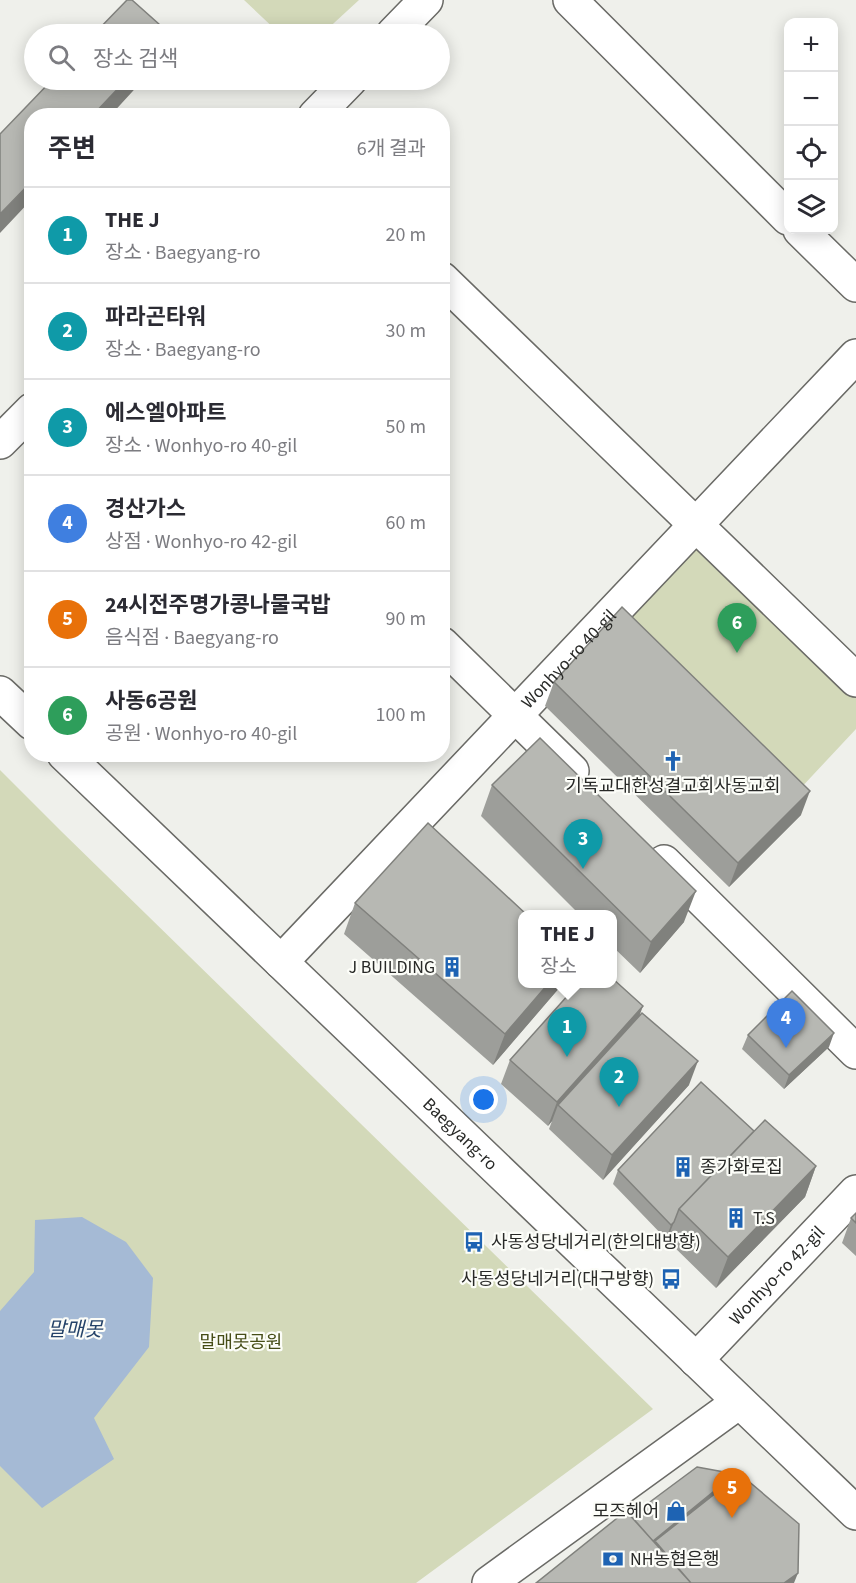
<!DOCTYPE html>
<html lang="ko">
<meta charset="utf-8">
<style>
:root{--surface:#fff;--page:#f7f7f7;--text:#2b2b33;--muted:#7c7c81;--line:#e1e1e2;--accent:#1e63b3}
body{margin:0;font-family:"Source Sans 3","Noto Sans KR",sans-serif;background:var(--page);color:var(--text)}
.controls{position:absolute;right:18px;top:18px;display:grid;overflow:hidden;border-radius:12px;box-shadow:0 3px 15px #0003}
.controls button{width:54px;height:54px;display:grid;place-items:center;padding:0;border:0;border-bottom:2px solid var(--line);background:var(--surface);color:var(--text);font:30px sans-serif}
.you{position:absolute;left:484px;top:1100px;width:21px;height:21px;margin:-15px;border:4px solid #fff;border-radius:50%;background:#1a73e8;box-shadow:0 0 0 9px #1a73e833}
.badge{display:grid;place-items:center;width:39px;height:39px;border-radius:50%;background:var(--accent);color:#fff;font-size:20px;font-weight:700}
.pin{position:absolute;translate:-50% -50px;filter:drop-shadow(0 2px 3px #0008)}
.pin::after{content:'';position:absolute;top:32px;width:21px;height:18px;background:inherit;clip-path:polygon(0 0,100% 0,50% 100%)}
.popup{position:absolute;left:518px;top:910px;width:99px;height:78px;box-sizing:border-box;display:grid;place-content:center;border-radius:12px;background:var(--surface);filter:drop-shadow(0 2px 4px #0005);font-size:20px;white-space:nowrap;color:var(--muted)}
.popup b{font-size:22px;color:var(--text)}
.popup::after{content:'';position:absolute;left:50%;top:100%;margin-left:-12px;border:12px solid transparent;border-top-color:var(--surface)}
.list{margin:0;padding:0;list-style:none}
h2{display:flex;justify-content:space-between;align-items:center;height:78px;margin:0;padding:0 24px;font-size:26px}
h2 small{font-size:20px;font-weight:400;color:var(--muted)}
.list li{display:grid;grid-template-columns:39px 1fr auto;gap:18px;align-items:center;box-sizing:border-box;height:96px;padding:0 24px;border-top:2px solid var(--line)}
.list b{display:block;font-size:22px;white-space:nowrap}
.list p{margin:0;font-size:20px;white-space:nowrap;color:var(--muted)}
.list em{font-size:20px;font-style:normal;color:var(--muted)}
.icon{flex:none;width:33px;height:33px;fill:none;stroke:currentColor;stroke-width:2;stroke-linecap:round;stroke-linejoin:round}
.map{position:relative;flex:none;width:856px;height:1583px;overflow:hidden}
.search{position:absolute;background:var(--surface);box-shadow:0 3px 15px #0003;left:24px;top:24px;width:426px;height:66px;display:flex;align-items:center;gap:15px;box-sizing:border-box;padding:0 21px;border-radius:33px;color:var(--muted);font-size:22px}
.panel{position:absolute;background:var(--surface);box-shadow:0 3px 15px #0003;left:24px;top:108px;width:426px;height:654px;border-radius:24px}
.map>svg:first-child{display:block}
</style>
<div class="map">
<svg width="856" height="1583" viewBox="0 0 856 1583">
<rect width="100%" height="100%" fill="#eff0eb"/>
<!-- green -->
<path fill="#d3d9b9" d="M244 0H359L322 34H280Z
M696 535 856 685V729L798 791 618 620Z
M0 770 62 832 653 1409 416 1583H0Z"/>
<!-- water -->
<path fill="#a5bad5" d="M82 1217 126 1242 153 1278 149 1347 94 1418 114 1459 42 1508 0 1466V1311L34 1272 35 1220Z"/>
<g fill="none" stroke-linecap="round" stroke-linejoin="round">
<!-- minor casing -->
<g stroke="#6a6a66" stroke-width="36">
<g id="minor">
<path d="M570 0 788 218"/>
<path d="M393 34 426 0"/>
<path d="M315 116 350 80"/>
<path d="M800 230 856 285"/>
<path d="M442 279 856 680"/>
<path d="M0 442 32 410"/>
<path d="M442 644 572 771"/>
<path d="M664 862 856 1052"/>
<path id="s1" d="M281 962 856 356"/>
<path id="s2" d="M696 1360 856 1192"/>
<path d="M489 1583 739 1402"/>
</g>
</g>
<!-- tertiary casing -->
<g stroke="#6a6a66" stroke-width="36">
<g id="tertiary">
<path d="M0 693 32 723"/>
<path id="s3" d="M64 754 856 1513"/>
</g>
</g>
<!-- minor -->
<use href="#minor" stroke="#fff" stroke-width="33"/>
<!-- tertiary -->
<use href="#tertiary" stroke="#fff" stroke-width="33"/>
</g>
<!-- wall -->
<path fill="#9d9e9a" d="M554 682 801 815 729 887 545 706Z
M492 785 684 922 640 973 612 946V915H580L481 816Z
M355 903 522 984H562L560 987 493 1065 344 934Z
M640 1015 689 1085 603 1180 549 1129 552 1121 548 1126 501 1084 510 1060Z
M748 1035 829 1047 784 1089 742 1049Z
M754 1131 816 1166 805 1197 716 1288 667 1240 669 1235 666 1239 613 1184 618 1170Z
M856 1213V1256L842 1243 851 1218Z"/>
<!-- shaded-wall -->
<path fill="#80817d" d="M126 80H143L110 116H92Z
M32 181V199L0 233V214Z
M810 791 801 815 729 887 738 863Z
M696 891 684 922 640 973 651 942Z
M548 984H562L560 987 493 1065 505 1034Z
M643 1006 634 1031 558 1105 552 1121 548 1126 557 1102Z
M834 1033 829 1047 784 1089 789 1075Z
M698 1061 689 1085 603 1180 612 1155Z
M816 1166 805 1197 716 1288 728 1257Z
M674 1222 669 1235 666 1239 671 1225Z
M735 1474 730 1488 655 1541 650 1552 648 1545Z
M798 1573 794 1583H784Z"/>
<!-- building -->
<path fill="#b7b8b3" stroke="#80817d" stroke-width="1.5" d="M127 0H132L169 33 168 34H94Z
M52 80H126L92 116H32V181L0 214V134Z
M622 607 810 791 738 863 554 682Z
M540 738 696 891 651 942 492 785Z
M428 823 527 915H522V984H548L505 1034 355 903Z
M612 978 643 1006 557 1102 510 1060 578 984H612Z
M792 991 834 1033 789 1075 748 1035Z
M642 1013 698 1061 612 1155 558 1105Z
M701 1082 754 1131 679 1209 674 1222 671 1225 618 1170Z
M765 1120 816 1166 728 1257 679 1209Z
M856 1213V1223L851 1218Z
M697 1467 735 1474 653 1541 631 1516Z
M740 1474 799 1524 798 1573 784 1583H691L655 1541Z
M626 1511 691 1583H536Z"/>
<!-- icons -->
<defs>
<g id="church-bare" transform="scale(1.62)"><path d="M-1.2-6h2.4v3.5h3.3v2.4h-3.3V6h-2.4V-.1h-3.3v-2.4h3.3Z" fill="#1e63b3" stroke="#fcfdf8" stroke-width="2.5" paint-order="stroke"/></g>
<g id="building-bare" transform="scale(1.62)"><path d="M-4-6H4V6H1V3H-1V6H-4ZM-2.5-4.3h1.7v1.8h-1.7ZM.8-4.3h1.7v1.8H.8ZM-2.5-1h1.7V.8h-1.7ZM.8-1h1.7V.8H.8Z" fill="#1e63b3" stroke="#fcfdf8" stroke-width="2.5" paint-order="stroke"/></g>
<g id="bus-bare" transform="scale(1.62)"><path d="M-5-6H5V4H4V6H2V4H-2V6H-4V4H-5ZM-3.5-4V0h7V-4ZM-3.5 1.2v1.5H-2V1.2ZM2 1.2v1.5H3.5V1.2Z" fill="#1e63b3" stroke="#fcfdf8" stroke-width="2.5" paint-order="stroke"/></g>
<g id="shop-bare" transform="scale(1.62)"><path d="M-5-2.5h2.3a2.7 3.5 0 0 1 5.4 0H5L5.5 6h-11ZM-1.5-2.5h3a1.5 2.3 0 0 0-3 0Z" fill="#1e63b3" stroke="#fcfdf8" stroke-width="2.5" paint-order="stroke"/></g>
<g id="bank-bare" transform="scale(1.62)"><path d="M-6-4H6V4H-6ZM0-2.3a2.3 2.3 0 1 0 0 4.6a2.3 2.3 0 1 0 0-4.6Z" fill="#1e63b3" stroke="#fcfdf8" stroke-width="2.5" paint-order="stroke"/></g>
</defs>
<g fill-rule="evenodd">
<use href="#church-bare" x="673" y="761"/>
<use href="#building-bare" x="452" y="967"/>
<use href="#building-bare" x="683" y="1167"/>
<use href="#building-bare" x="736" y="1218"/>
<use href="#bus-bare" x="474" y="1242"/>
<use href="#bus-bare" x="671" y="1279"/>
<use href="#shop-bare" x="676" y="1511"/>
<use href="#bank-bare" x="613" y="1559"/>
</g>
<g text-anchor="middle" stroke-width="4.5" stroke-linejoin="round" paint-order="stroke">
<!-- street labels -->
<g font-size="18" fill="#282927" stroke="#fcfdf8">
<text dy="6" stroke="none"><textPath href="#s1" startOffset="418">Wonhyo-ro 40-gil</textPath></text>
<text dy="6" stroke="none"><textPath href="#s3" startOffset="549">Baegyang-ro</textPath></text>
<text dy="6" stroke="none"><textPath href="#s2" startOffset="117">Wonhyo-ro 42-gil</textPath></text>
</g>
<!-- poi labels -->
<g font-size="18" fill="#282927" stroke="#fcfdf8" text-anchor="start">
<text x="673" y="792" text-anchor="middle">기독교대한성결교회사동교회</text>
<text x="435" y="973" text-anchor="end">J BUILDING</text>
<text x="700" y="1173">종가화로집</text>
<text x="753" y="1224">T.S</text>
<text x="491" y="1248">사동성당네거리(한의대방향)</text>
<text x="654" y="1285" text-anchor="end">사동성당네거리(대구방향)</text>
<text x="659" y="1517" text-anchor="end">모즈헤어</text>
<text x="630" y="1565">NH농협은행</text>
</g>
<!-- park labels -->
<g font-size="18" fill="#464d17" stroke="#fcfdf8">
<text x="241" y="1348">말매못공원</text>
</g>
<!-- water labels -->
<g font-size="20" font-style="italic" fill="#254369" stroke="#fcfdf8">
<text x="75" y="1336">말매못</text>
</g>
</g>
</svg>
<div class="controls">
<button>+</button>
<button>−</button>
<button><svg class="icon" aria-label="locate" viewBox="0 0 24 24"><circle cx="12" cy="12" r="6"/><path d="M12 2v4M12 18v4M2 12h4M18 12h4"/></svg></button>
<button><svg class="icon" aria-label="layers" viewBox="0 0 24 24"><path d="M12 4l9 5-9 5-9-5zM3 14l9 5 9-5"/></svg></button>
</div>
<div class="you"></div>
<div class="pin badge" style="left:567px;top:1057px;background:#0f9aa8">1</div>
<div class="popup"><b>THE J</b>장소</div>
<div class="pin badge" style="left:619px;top:1107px;background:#0f9aa8">2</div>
<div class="pin badge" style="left:583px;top:869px;background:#0f9aa8">3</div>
<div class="pin badge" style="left:786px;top:1048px;background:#3f7fe0">4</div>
<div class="pin badge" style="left:732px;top:1518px;background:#e8710a">5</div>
<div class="pin badge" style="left:737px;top:653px;background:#2e9e5b">6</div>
<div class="search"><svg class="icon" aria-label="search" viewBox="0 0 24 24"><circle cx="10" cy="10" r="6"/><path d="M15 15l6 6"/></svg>장소 검색</div>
<section class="panel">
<h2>주변<small>6개 결과</small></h2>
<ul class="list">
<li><span class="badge" style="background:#0f9aa8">1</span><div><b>THE J</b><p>장소 · Baegyang-ro</p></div><em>20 m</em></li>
<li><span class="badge" style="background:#0f9aa8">2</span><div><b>파라곤타워</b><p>장소 · Baegyang-ro</p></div><em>30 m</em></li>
<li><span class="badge" style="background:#0f9aa8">3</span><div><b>에스엘아파트</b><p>장소 · Wonhyo-ro 40-gil</p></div><em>50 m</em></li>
<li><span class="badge" style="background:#3f7fe0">4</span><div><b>경산가스</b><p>상점 · Wonhyo-ro 42-gil</p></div><em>60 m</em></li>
<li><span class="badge" style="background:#e8710a">5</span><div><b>24시전주명가콩나물국밥</b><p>음식점 · Baegyang-ro</p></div><em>90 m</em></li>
<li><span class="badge" style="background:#2e9e5b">6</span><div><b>사동6공원</b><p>공원 · Wonhyo-ro 40-gil</p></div><em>100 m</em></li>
</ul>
</section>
</div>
